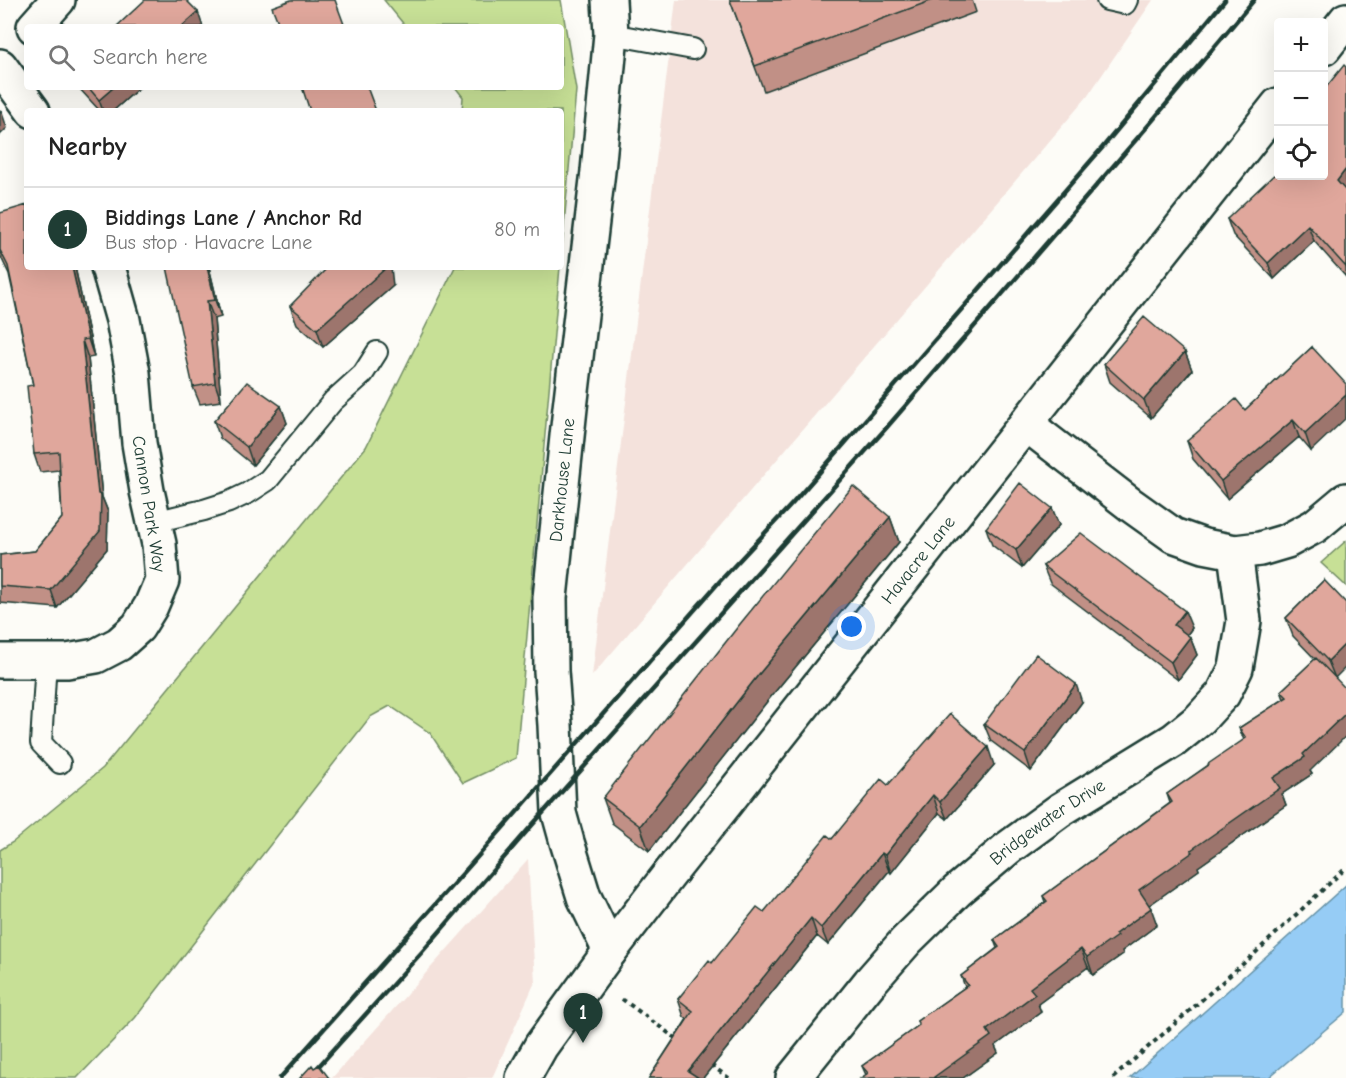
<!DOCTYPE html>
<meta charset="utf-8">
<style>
:root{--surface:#fff;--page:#f6f6f6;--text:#222;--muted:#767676;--line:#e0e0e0;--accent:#1f3d34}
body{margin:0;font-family:"Comic Neue",sans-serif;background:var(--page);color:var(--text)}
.controls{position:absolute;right:18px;top:18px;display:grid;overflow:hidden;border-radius:6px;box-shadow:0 6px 24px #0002}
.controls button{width:54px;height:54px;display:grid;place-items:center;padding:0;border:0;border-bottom:2px solid var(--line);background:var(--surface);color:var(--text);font:30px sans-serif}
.you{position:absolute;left:852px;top:627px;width:21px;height:21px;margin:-15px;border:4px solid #fff;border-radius:50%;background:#1a73e8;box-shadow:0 0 0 9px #1a73e833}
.badge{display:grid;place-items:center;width:39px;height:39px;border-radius:50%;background:var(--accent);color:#fff;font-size:20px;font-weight:700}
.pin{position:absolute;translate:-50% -50px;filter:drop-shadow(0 2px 3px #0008)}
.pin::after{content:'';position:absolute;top:32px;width:21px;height:18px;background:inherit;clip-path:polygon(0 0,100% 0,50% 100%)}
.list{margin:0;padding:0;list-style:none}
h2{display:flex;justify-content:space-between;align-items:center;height:78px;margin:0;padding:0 24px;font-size:26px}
h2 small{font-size:20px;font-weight:400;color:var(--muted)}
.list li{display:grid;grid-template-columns:39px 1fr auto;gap:18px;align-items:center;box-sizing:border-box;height:84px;padding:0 24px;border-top:2px solid var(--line)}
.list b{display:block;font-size:22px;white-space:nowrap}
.list p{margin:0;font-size:20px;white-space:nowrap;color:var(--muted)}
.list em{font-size:20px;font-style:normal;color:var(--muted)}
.icon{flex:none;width:33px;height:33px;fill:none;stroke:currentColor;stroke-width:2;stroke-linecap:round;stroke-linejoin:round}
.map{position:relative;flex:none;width:1346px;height:1078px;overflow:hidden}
.search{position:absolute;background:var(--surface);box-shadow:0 6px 24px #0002;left:24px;top:24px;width:540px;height:66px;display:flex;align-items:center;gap:15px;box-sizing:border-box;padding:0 21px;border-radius:6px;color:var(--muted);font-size:22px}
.panel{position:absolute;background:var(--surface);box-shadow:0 6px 24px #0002;left:24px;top:108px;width:540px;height:162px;border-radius:6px}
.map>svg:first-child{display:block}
</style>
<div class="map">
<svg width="1346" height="1078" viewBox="0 0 1346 1078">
<rect width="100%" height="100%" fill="#fdfcf7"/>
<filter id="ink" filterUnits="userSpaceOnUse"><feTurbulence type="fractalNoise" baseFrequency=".0167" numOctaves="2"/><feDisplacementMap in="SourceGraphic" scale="12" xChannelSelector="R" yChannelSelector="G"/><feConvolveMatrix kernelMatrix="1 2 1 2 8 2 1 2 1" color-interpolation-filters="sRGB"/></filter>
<g filter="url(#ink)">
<!-- built -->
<path fill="#f4e2dc" d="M676 0H1153L1087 97 592 676Z
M528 859 535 982 492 1078H332Z"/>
<!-- green -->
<path fill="#c7e096" stroke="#738e65" stroke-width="1.5" d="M384 0H561L576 90 561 259V111H462L463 97 455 87H561V27H406Z
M455 267H560L516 758 463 783 430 733 390 706 370 717 135 1018 77 1078H0V850L13 842 103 768 366 447Z
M1346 541V586L1321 563Z"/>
<!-- water -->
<path fill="#96ccf5" stroke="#6693a8" stroke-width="1.5" d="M1346 885V1012L1268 1078H1130Z"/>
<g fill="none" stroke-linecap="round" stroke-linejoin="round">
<!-- lane casing -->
<g stroke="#1f3d34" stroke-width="24">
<path id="lane" d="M1107 0 1125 4 1127 0
M611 34 693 49
M154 522 204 510 229 502 248 493 268 480 333 401 363 374 377 352
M46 661 41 743 60 763"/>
</g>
<!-- street casing -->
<g stroke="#1f3d34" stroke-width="38">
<g id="street">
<path d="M34 27 58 0"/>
<path d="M0 66 33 111"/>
<path d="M1026 424 1131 505 1173 535 1204 546 1235 552 1260 549 1287 541 1315 526 1346 500"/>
<path d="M0 661H67L96 656 119 644 138 627 151 606 162 580 159 544 147 491 139 443 133 373 123 320 108 267"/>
<path id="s1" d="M793 1078 870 982 906 941 957 891 1008 848 1060 810 1174 740 1200 719 1223 694 1236 668 1244 621 1235 552"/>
</g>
</g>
<!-- secondary casing -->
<g stroke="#1f3d34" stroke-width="38">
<g id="secondary">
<path d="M609 0 611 34 598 171 570 408 550 598 551 671 555 725 559 813 567 842 584 897 610 951"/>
<path d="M1324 48 1346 20"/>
<path id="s2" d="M523 1078 541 1046 610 951 668 876 1278 105"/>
</g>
</g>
<!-- path -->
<path stroke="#1f3d34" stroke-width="4" stroke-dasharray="4.5 4.5" stroke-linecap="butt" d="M622 999 678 1040
M711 1065 729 1078
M1113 1078 1253 955 1346 868"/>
<!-- lane -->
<use href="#lane" stroke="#fdfcf7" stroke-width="20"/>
<!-- street -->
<use href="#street" stroke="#fdfcf7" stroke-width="33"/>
<!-- secondary -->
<use href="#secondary" stroke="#fdfcf7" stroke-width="33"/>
<!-- rail -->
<path stroke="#1f3d34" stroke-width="4.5" d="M280 1078 465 871 720 581 792 504 1102 148 1225 0
M308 1078 422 952 534 823 888 426 1147 127 1254 0"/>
</g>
<!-- wall -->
<path fill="#c19086" stroke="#1f3d34" stroke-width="1.5" d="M730 0H972L976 12 764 91Z
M1346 67V277L1314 241 1274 279 1233 235 1227 219 1323 176Z
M78 87H140L113 111H100Z
M0 213 75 267 94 357 88 358 102 497 108 512 107 549 57 608 0 603V555L35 551 62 518 59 470 40 472 34 454 33 385 9 274 0 255Z
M209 267 221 317 214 319 221 401 200 404 193 387Z
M393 286 323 347 297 324 290 306Z
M1312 347 1311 451 1299 437 1227 499 1193 459 1187 441 1245 410Z
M1185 352 1192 370 1151 418 1110 382 1104 364Z
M281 406 287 423 253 465 220 438 214 421Z
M1052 508 1059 525 1022 568 992 545 986 528Z
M890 517 899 542 769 699 649 851 612 823 603 798Z
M1043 566 1192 628 1187 635 1190 637 1197 655 1178 680 1050 583Z
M1324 580 1335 678 1310 771 1312 774 1282 794 1286 805 1198 867 1199 870 1149 905 1157 925 1122 951 1123 954 1093 975 1088 967 1038 1004 1041 1012 995 1046 998 1053 963 1078H861L866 1075 862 1066 919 1025 917 1021 965 987 961 976 997 948 994 940 1045 902 1043 896 1170 803 1167 794 1244 740 1239 728 1284 699 1281 691 1315 659 1293 636 1286 618Z
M1082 702 1031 771 991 741 984 724Z
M994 765 947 819 939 813 891 873 889 871 828 945 817 936 703 1078H649L687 1019 684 1017 678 999 712 963 764 912 832 839 888 785Z"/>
<!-- shaded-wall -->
<path fill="#9d756d" stroke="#1f3d34" stroke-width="1.5" d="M198 12 203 27H181Z
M114 87H140L113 111H103L99 100Z
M1 110 7 128 0 135V111Z
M1346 169V193L1337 181Z
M1308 225 1314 241 1274 279 1268 263Z
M72 267H75L94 357 88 339Z
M207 267H209L221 317 215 300Z
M386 267H391L393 286 323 347 317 329Z
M207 301 214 319 221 401 215 383Z
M82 340 88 358 102 497 108 512 107 549 57 608 51 590 98 494Z
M1185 352 1192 370 1151 418 1144 400Z
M1346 395V418L1311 451 1305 433Z
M281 406 287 423 253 465 247 447Z
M1293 420 1299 437 1227 499 1221 481Z
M1052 508 1059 525 1022 568 1016 550Z
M890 517 899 542 769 699 649 851 640 826 759 674Z
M1185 611 1192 628 1181 643 1174 625Z
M1190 637 1197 655 1178 680 1171 662Z
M1346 643V667L1335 678 1328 661Z
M1076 684 1082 702 1031 771 1025 753Z
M1346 713V736L1310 771 1312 774 1282 794 1286 805 1198 867 1199 870 1145 908 1139 890 1191 850 1273 778 1303 754Z
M988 747 994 765 947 819 940 802Z
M933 795 939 813 891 873 885 855Z
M882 853 889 871 828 945 821 928Z
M1151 908 1157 925 1122 951 1123 954 1093 975 1087 957 1115 934Z
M811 918 817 936 703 1078H691L688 1071Z
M1081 949 1088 967 1038 1004 1041 1012 995 1046 998 1053 963 1078H934V1077L987 1030 1030 988Z"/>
<!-- building -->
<path fill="#e0a79c" stroke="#1f3d34" stroke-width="1.5" d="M145 0H186L198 12 181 27H116Z
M291 0H335L345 27H280L272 7Z
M730 0H933L755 66Z
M1344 65 1346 67V169L1337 181 1346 191V267L1308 225 1268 263 1227 219 1278 171V176H1323V91Z
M88 87H114L99 100Z
M302 87H367L376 111H310Z
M27 205V267H72L88 339 82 340 98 494 101 495 100 531 51 590 0 586V555L35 551 62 518 59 452 34 454 27 386 33 385 8 266 0 250V213Z
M167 267H207L215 300 207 301 215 383 193 387Z
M328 267H386V268L317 329 290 306Z
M1144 317 1185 352 1144 400 1104 364Z
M1312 347 1346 384V395L1305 433 1293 420 1221 481 1187 441 1236 399 1245 410Z
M247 382 281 406 247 447 214 421Z
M1020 483 1052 508 1016 550 986 528Z
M853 486 890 517 759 674 640 826 603 798 740 624Z
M1081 533 1185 611 1174 625 1190 637 1171 662 1043 566Z
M1324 580 1346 603V643L1328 661 1286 618Z
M1036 654 1076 684 1025 753 984 724Z
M1316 658 1346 689V713L1303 754 1305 757 1273 778 1280 788 1191 850 1193 852 1139 890 1151 908 1115 934 1117 936 1087 957 1081 949 1030 988 1035 994 987 1030 991 1036 934 1077 935 1078H861L868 1073 862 1066 919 1025 917 1021 968 985 961 976 999 947 994 940 1047 901 1043 896 1172 802 1167 794 1209 765 1208 764 1246 738 1239 728 1287 697 1281 691Z
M950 714 988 747 940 802 933 795 885 855 882 853 821 928 811 918 688 1071 699 1078H649L693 1011 678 999 709 960 712 963 757 907 764 912 827 835 832 839 881 779 888 785Z
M312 1065 314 1068 319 1065 329 1078H300Z"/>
</g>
<g text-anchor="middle" stroke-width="4.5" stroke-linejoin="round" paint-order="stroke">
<!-- street labels -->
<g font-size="18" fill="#1f3d34" stroke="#fdfcf7">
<text transform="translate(562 480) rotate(-84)" y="6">Darkhouse Lane</text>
<text transform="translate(149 504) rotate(81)" y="6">Cannon Park Way</text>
<text dy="6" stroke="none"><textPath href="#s2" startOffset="652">Havacre Lane</textPath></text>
<text dy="6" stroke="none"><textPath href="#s1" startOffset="363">Bridgewater Drive</textPath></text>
</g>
</g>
</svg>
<div class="controls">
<button>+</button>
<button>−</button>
<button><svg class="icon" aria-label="locate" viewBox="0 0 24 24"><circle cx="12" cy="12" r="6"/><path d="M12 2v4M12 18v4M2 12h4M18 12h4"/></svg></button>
</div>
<div class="you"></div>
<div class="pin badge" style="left:583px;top:1043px">1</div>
<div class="search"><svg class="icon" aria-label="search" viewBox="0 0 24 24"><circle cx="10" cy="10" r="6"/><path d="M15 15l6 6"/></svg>Search here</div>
<section class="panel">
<h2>Nearby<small></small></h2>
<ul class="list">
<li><span class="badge">1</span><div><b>Biddings Lane / Anchor Rd</b><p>Bus stop · Havacre Lane</p></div><em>80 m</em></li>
</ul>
</section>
</div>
